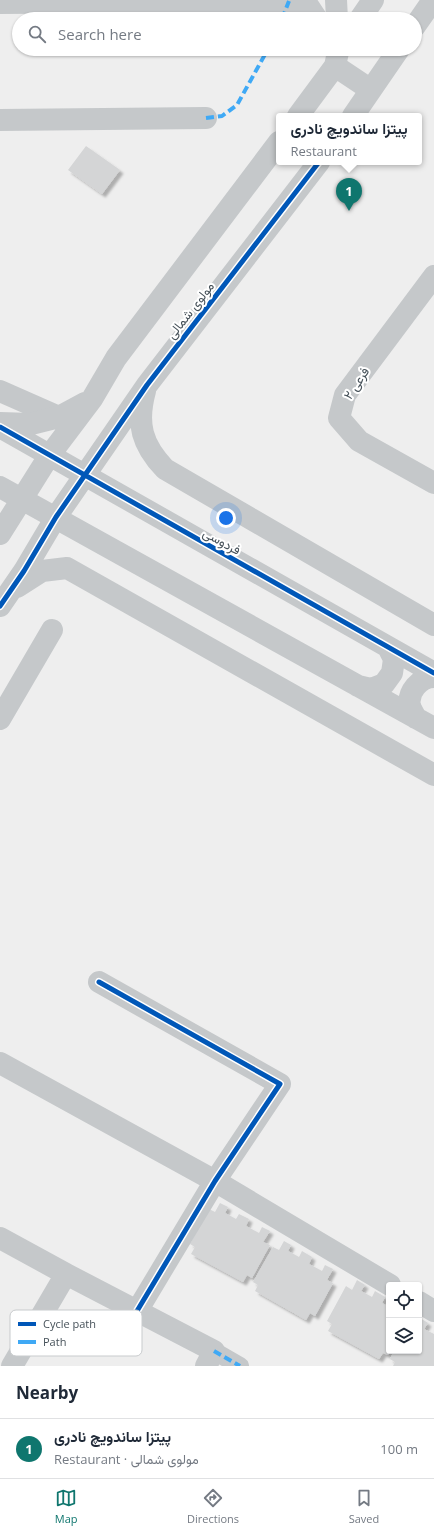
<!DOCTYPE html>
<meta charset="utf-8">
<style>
:root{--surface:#fff;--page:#f6f6f7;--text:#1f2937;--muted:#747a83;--line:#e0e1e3;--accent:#0f766e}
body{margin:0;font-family:"Open Sans",Vazirmatn,sans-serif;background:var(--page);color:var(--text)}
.controls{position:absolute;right:12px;bottom:12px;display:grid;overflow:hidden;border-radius:4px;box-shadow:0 1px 3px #0004}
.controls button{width:36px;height:36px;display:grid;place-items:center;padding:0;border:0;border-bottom:1px solid var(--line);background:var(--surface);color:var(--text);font:20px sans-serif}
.you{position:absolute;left:226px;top:518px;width:14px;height:14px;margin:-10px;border:3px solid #fff;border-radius:50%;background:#1a73e8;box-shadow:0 0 0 6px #1a73e833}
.badge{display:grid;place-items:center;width:26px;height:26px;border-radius:50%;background:var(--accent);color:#fff;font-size:13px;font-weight:700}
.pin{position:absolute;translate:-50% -33px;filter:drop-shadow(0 1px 2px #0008)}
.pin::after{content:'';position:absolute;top:21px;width:14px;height:12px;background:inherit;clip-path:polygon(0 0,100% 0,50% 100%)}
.popup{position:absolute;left:276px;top:113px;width:146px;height:52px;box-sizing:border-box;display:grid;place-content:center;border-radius:4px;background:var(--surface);filter:drop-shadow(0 1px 3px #0005);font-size:13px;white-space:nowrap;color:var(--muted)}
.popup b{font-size:15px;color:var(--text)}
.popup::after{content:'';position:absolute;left:50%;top:100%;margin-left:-8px;border:8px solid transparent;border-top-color:var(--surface)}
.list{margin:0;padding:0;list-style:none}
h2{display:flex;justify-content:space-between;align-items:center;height:52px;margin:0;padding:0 16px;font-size:17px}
h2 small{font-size:13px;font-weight:400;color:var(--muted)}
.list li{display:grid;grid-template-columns:26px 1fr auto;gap:12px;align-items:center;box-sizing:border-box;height:60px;padding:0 16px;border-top:1px solid var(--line)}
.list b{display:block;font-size:15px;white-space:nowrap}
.list p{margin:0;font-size:13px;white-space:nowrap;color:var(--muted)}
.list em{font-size:13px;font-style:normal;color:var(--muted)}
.icon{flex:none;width:22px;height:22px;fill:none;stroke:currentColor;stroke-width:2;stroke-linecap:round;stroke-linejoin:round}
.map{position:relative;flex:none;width:434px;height:1366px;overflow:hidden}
.search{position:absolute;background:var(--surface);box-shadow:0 1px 3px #0004;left:12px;right:12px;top:12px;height:44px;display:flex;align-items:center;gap:10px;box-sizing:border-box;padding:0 14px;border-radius:22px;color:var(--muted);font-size:15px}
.sheet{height:112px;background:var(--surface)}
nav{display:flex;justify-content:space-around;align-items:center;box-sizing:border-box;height:56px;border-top:1px solid var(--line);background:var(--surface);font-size:11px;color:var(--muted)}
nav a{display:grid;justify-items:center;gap:2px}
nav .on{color:var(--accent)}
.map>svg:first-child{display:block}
</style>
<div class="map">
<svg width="434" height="1366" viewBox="0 0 434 1366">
<defs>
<filter id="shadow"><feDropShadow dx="3.5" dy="3.5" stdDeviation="1" flood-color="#0004"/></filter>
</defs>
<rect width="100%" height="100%" fill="#eee"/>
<!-- building -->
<path fill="#d4d5d6" filter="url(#shadow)" d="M86 146 120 170 102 194 68 170Z
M220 1203 228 1207 225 1213 236 1219 239 1214 249 1219 246 1226 259 1233 262 1227 270 1231 263 1242 270 1245 252 1278 247 1275 243 1282 191 1254 195 1247 190 1244 209 1209 215 1212Z
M284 1241 291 1245 288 1251 299 1257 302 1251 312 1257 309 1264 322 1271 325 1265 333 1269 327 1280 333 1283 315 1316 310 1313 306 1320 255 1291 258 1285 253 1282 273 1247 279 1250Z
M357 1280 365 1285 361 1291 372 1297 375 1291 385 1297 382 1303 389 1307V1351H391L388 1355 383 1353 379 1359 328 1331 332 1324 327 1321 346 1286 352 1290Z
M420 1318 428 1323 424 1329 434 1334V1366H393L395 1362 390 1359 394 1351H419Z"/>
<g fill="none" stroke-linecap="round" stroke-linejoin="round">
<!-- pedestrian -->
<path stroke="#c5c8ca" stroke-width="18" d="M214 1351 240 1366"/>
<!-- minor -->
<path stroke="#c5c8ca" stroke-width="22" d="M0 3 305 1 317 19
M0 120 206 118
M434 276 345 395 339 418 359 441 434 483
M0 391 59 417
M0 719 52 630
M99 982 280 1084 215 1181 137 1311
M0 1063 215 1181 390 1285
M0 1238 66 1274
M419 1302 434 1311
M12 1366 66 1274 214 1351 206 1366"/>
<!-- tertiary -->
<path stroke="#c5c8ca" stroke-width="22" d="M336 0 337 19
M360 19 373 0
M415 26 433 0
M335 66 371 90
M298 116 335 66 338 52 339 49
M353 116 399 49
M145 391C136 424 142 445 165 469L434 625
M0 423 31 424 59 417 85 403
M0 427 434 673
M0 487 434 728
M0 534 49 456 92 399 116 358 279 142
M17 587 42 571 67 568 434 775
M0 606 24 571 56 517 147 385 319 162
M358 686 371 689 384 684 392 673 394 659 388 647
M416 718C414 714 411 710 410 706 407 692 420 677 434 677"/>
<!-- quiet -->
<path stroke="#3fa9f5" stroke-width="4" stroke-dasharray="8 4" stroke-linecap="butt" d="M282 19 289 1
M206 118 222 116 237 105 268 49
M214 1351 240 1366"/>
<!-- cycleway casing -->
<g stroke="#fff" stroke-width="8">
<path id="cycleway" d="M0 427 434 673
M0 606 24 571 56 517 147 385 319 162
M99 982 280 1084 215 1181 137 1311"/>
</g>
<!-- cycleway -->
<use href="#cycleway" stroke="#0057b8" stroke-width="5"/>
</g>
<g text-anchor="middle" stroke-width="4" stroke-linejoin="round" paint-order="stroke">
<!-- street labels -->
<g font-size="13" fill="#465159" stroke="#fff">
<text transform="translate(190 310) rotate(-52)" y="5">مولوی شمالی</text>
<text transform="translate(356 383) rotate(-57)" y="5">فرعی ۲</text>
<text transform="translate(222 541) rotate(29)" y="5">فردوسی</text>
</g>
</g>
<!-- legend -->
<rect x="10" y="1310" width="132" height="46" rx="6" fill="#fff" stroke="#c8cbcd" stroke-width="1"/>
<rect x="18" y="1322" width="18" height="4" fill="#0057b8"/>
<rect x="18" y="1340" width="18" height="4" fill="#3fa9f5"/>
<g font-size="11" fill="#465159">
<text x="43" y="1328">Cycle path</text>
<text x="43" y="1346">Path</text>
</g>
</svg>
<div class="controls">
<button><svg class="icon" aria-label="locate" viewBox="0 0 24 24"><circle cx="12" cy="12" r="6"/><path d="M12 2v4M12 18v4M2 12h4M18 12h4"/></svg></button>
<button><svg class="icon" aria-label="layers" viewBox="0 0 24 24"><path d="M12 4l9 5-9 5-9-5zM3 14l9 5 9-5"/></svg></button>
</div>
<div class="you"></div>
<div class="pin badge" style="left:349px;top:211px">1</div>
<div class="popup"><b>پیتزا ساندویچ نادری</b>Restaurant</div>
<div class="search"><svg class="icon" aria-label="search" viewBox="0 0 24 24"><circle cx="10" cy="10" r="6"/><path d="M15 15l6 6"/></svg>Search here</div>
</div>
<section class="sheet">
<h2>Nearby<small></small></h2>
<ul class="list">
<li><span class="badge">1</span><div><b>پیتزا ساندویچ نادری</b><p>Restaurant · مولوی شمالی</p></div><em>100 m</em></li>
</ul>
</section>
<nav>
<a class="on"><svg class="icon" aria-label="map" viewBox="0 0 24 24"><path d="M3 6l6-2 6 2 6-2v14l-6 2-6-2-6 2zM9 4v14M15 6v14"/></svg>Map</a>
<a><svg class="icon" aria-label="directions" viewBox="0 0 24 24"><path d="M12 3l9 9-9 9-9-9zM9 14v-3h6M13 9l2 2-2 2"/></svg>Directions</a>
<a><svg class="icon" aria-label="saved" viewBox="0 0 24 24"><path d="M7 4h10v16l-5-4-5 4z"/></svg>Saved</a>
</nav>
